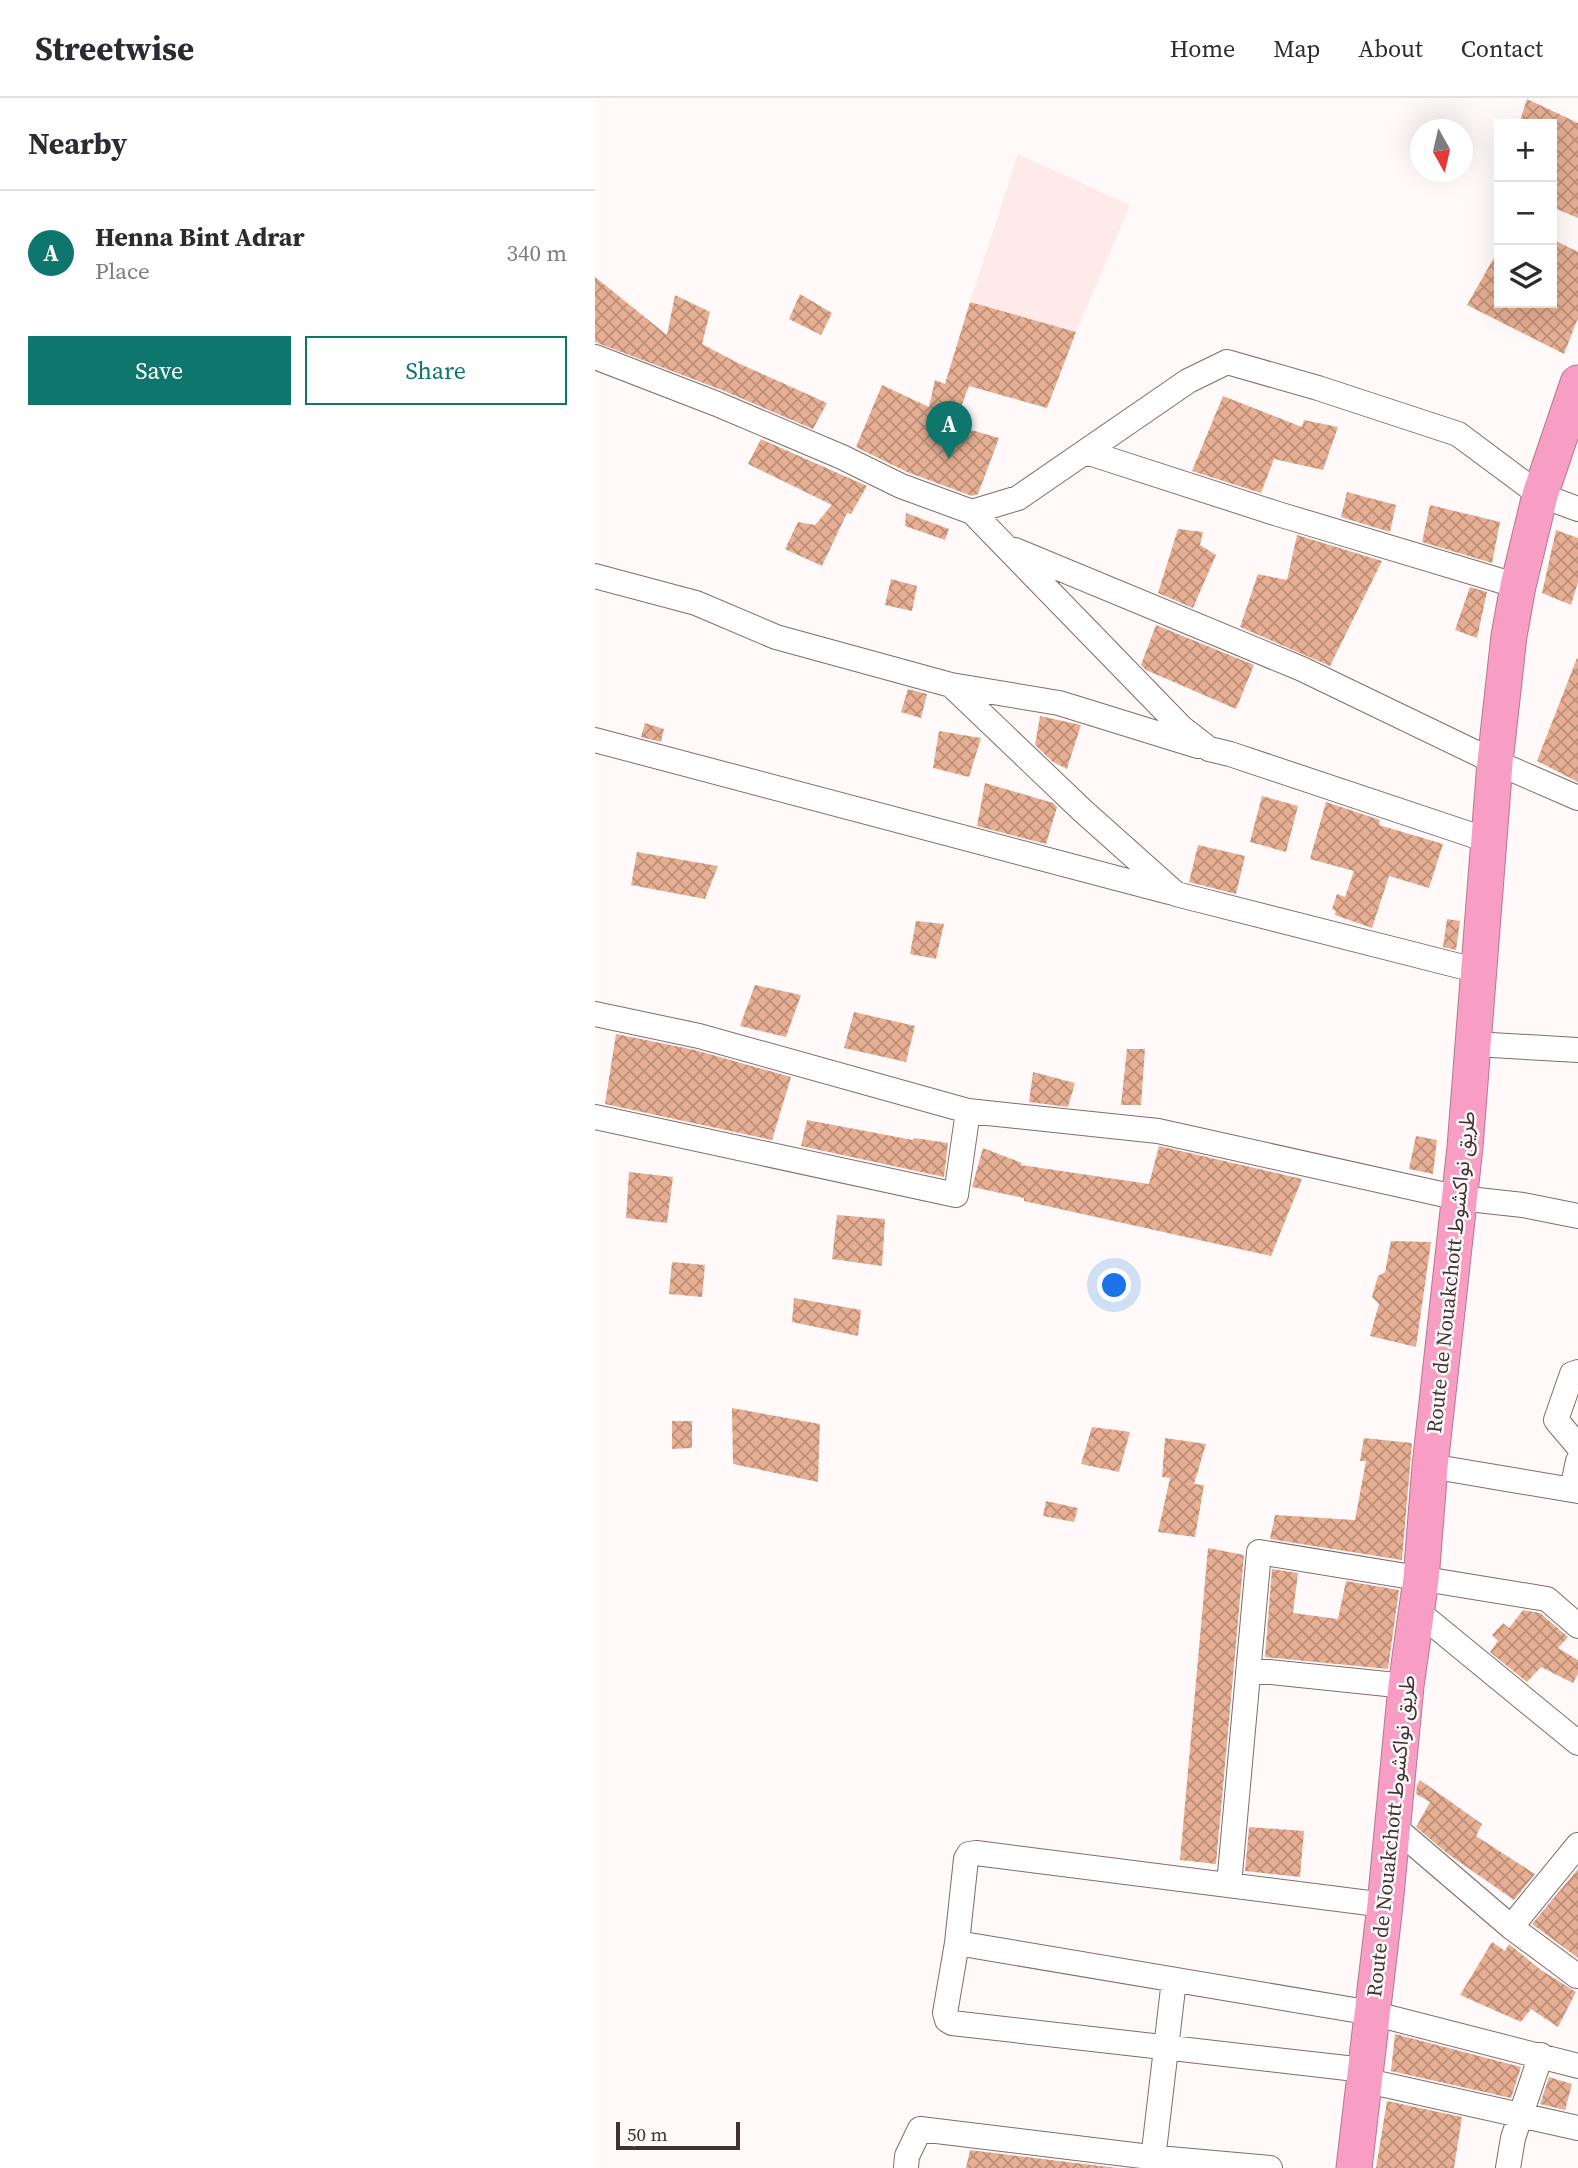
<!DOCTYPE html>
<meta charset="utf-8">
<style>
:root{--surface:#fff;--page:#f2f2f3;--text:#2b2b33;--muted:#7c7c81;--line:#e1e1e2;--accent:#0f766e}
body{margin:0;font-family:"Source Serif 4","Noto Sans Arabic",serif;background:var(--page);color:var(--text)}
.controls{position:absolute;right:21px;top:21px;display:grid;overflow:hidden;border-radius:0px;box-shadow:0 7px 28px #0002}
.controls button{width:63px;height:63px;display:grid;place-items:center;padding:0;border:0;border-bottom:2px solid var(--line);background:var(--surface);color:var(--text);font:35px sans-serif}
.compass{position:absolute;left:815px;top:21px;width:63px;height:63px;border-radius:50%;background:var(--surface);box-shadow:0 7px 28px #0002;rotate:172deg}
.scale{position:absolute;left:21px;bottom:18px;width:124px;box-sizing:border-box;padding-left:7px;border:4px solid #3c3332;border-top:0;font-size:19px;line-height:24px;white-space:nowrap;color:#3c3332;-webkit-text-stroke:5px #fffaf9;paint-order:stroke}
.you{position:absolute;left:520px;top:1188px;width:24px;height:24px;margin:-18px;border:5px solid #fff;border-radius:50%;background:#1a73e8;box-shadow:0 0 0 10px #1a73e833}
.badge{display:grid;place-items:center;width:46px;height:46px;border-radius:50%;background:var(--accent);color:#fff;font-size:23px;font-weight:700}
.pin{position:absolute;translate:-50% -58px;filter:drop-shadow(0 2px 4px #0008)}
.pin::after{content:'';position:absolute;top:37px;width:24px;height:21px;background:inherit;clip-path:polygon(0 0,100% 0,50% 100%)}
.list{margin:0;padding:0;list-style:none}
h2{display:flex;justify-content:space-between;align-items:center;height:91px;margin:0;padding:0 28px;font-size:30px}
h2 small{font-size:23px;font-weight:400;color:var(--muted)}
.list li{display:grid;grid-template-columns:46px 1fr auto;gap:21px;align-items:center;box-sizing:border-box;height:126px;padding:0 28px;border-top:2px solid var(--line)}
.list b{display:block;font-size:26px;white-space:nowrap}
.list p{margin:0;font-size:23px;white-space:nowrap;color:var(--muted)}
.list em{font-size:23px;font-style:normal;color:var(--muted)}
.actions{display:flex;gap:14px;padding:21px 28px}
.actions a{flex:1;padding:16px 0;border:2px solid var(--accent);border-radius:0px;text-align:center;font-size:24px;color:var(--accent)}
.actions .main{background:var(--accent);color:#fff}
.icon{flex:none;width:38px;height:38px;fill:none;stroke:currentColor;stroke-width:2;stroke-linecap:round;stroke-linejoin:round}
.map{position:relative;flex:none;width:983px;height:2070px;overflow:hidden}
header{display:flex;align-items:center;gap:42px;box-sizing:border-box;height:98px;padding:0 35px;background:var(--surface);border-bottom:2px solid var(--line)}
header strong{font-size:33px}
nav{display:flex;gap:38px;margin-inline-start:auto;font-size:24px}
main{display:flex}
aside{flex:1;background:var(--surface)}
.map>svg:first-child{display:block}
</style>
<header>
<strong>Streetwise</strong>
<nav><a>Home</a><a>Map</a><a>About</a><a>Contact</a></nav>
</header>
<main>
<aside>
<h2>Nearby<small></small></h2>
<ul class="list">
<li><span class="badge">A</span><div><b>Henna Bint Adrar</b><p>Place</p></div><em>340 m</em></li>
</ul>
<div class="actions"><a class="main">Save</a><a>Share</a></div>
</aside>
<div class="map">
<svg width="983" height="2070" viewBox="0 0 983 2070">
<defs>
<pattern id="building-cross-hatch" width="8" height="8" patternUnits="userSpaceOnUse" patternTransform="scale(1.75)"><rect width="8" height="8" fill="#e6ae92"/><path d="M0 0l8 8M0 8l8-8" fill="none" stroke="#bc8e78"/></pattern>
</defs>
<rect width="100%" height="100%" fill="#fffaf9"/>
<!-- built -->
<path fill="#feeae9" d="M423 56 535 107 481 234 375 204Z"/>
<!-- building -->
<path fill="url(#building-cross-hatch)" d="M932 1 983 25V120L957 109V26H924Z
M957 141 983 154V220L969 256 872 207 904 151V205H957Z
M0 179 72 237 80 197 115 214 107 246 143 265 232 305 218 331 127 292 0 244Z
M205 196 237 215 226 237 194 221Z
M375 204 481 234 452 310 374 288 359 327 404 340 383 396 377 398 312 374 261 349 287 287 334 309 340 282 350 286Z
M628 298 707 329 709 322 743 329 728 372 679 361 666 395 597 373Z
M166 341 272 388 256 416 252 415 227 468 190 451 203 424 220 427 237 407 153 366Z
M752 394 801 407 795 434 746 419Z
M835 407 905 424 897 465 827 444Z
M311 415 354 431 350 442 310 428Z
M583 431 608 434 605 447 621 457 598 510 563 495Z
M961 432 983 440V484L976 507 947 495Z
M702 437 787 463 735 568 645 529 663 476 692 482Z
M296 481 322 488 317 513 290 507Z
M875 489 892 494 882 540 860 532Z
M561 527 659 567 641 611 551 572 546 567Z
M982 560 983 561V684L942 663Z
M313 591 332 596 326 620 306 614Z
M445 618 486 627 472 671 458 664 440 647Z
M50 625 69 631 66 644 46 639Z
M344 633 386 640 374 679 338 670Z
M390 685 458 705 462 709 451 746 382 728Z
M667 698 703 708 691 754 655 744Z
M731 704 785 722 784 727 848 746 834 790 794 778 777 830 740 817 741 813 737 811 742 796 750 799 759 773 715 761Z
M603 747 650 758 641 796 594 784Z
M42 754 123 768 110 801 36 787Z
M852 821 865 823 861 852 848 849Z
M321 823 349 826 341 861 315 856Z
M160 887 206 897 191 939 145 928Z
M259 914 320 928 311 964 249 950Z
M21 936 100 952 196 979 177 1042 10 1006Z
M532 951H550L546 1007H526Z
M438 974 480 985 473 1009 434 1004Z
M212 1022 318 1042 319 1040 353 1045 349 1079 206 1048Z
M821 1038 842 1042 838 1076 814 1071Z
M564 1048 707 1081 676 1158 429 1103V1100L377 1089 388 1050 427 1065 426 1067 554 1086Z
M34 1074 78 1079 72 1125 31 1120Z
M242 1117 290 1121 287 1168 237 1161Z
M796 1143 836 1144 821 1249 775 1238 784 1206 777 1199 783 1178 790 1174Z
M77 1164 110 1167 107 1199 74 1196Z
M199 1200 266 1212 263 1238 197 1224Z
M137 1310 225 1326 223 1384 138 1366Z
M77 1323H97V1350L77 1351Z
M497 1329 535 1334 524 1374 486 1366Z
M570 1340 611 1346 599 1386 609 1387 600 1439 563 1434 575 1380 567 1379Z
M769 1340 817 1345 807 1462 675 1441 680 1417 760 1422 771 1363H765Z
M451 1403 483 1410 479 1424 448 1418Z
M613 1450 649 1457 621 1766 585 1762Z
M677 1471 703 1475 698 1515 743 1521 751 1483 804 1492 793 1571 670 1559Z
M928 1512 945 1515 973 1539 963 1550 983 1562V1576L978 1585 946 1569 932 1584 895 1554 903 1543 897 1537 908 1525 914 1530Z
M825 1682 887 1726 881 1738 940 1776 919 1802 853 1756 821 1729 835 1704 821 1696 822 1687Z
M654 1729 709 1733 705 1779 650 1773Z
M983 1771V1860L937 1826Z
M897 1844 910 1853 914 1846 946 1872 981 1894 963 1929 936 1911 926 1924 865 1897Z
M800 1936 926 1969 916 2000 796 1973Z
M954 1979 977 1986 970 2012 945 2006Z
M792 2003 867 2019 859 2070H781Z
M375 2052 522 2070H371Z"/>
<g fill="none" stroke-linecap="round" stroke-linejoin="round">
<!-- minor casing -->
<g stroke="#816c6b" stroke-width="26">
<path id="minor" d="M0 259 122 306 247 359 306 388 377 414 587 630 614 651 635 656 895 743
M491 354 683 416 923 488
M377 414 423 400 593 283 632 264 723 290 863 336 945 397 983 411
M420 452 707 571 900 664 983 700
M0 478 101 505 181 539 356 587 488 713 581 796 884 873
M356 587 464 605 603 648
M0 642 574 794
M0 916 104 938 373 1013 563 1033 864 1100 928 1107 983 1118
M879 946 983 952
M0 1019 361 1097 373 1013
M983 1274 977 1276 961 1322 983 1348
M835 1368 983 1393
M977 1392 983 1363
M822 1513 983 1645
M655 1572 811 1588
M798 1728 916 1829 983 1747
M634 1787 664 1454 952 1501 983 1528
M916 1829 982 1878
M362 1845 777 1915 983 1968
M769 1972 357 1925 352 1922 350 1915 362 1845 371 1761 374 1756 381 1755 790 1807
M768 1982 983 2030
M311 2070 312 2058 325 2031 563 2060 675 2070
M557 2070 579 1882
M913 2070 918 2040 946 1957"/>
</g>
<!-- highway casing -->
<g stroke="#b67890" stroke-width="37">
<path id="highway" d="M759 2070 790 1807 811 1588 826 1481 835 1368 870 1049 900 664 914 538 923 488 945 397 983 285"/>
</g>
<!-- minor -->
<use href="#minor" stroke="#fff" stroke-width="24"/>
<!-- highway -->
<use href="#highway" stroke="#f89dc3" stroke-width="35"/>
</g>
<g text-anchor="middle" stroke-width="5" stroke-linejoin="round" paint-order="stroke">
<!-- street labels -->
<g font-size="21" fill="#3c3332" stroke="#fffaf9">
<text transform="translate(856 1174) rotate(-84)" y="7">Route de Nouakchott طريق نواكشوط</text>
<text transform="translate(796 1738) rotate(-84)" y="7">Route de Nouakchott طريق نواكشوط</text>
</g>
</g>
</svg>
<div class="controls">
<button>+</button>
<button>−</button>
<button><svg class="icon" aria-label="layers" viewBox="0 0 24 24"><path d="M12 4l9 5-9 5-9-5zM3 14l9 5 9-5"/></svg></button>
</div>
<svg class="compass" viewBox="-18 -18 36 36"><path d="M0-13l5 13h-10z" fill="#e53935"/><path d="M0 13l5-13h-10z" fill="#7c7c81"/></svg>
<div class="scale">50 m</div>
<div class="you"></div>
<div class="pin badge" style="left:354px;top:361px">A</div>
</div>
</main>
